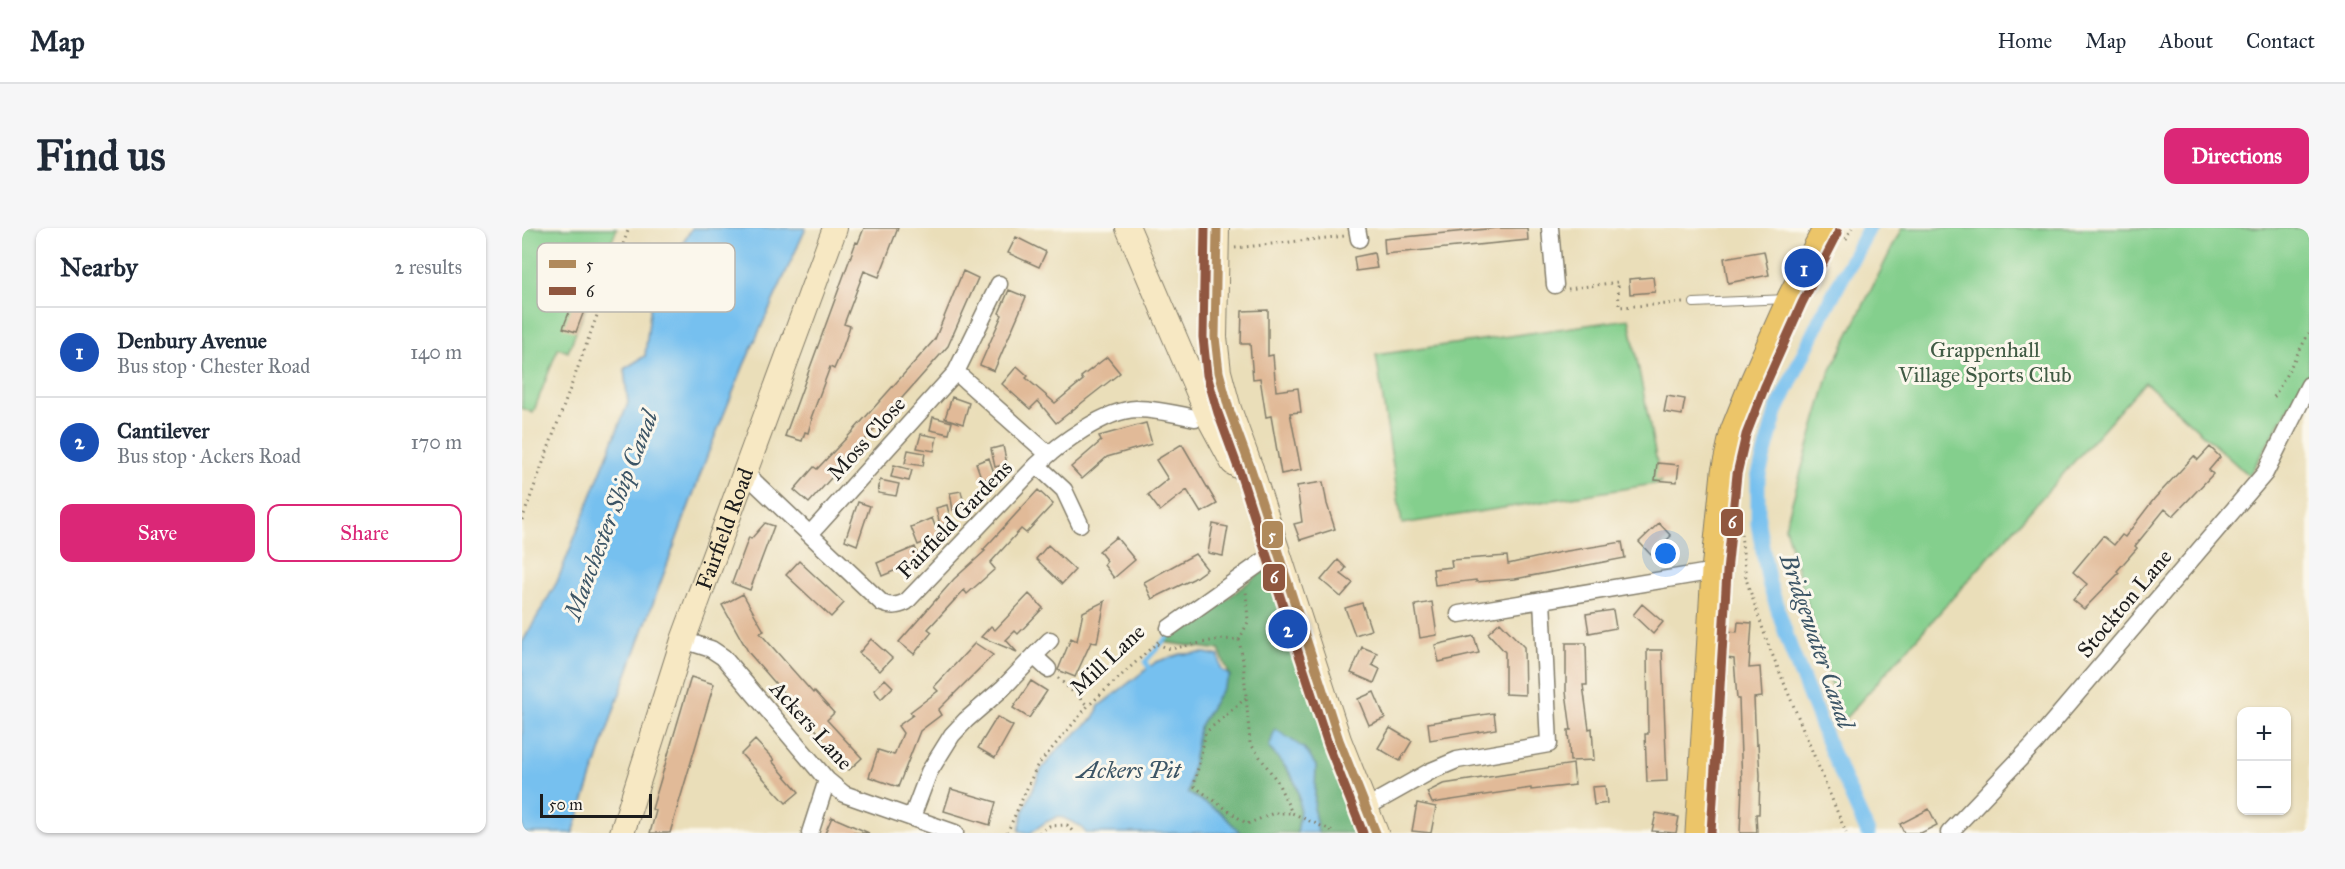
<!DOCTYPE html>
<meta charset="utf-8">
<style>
:root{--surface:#fff;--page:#f6f6f7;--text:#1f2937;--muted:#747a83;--line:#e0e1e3;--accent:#db2777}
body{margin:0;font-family:"IM FELL Great Primer",serif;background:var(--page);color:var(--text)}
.controls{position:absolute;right:18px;bottom:18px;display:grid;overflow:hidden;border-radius:12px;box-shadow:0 2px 4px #0004}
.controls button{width:54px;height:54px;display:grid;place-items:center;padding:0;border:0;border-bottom:2px solid var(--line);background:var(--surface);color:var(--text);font:30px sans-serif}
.scale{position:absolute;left:18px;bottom:15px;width:112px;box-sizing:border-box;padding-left:6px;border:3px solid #1c1c1c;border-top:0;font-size:16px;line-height:21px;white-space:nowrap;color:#1c1c1c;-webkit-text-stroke:4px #fbf7ec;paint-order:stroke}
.you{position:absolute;left:1144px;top:326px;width:21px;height:21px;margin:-15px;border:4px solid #fff;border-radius:50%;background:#1a73e8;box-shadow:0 0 0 9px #1a73e833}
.badge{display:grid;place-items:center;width:39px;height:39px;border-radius:50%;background:var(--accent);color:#fff;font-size:20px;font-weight:700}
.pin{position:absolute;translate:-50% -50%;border:3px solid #fff;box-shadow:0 2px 6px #0006}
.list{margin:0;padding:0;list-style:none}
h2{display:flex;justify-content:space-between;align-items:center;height:78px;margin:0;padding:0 24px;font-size:26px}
h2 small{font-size:20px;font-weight:400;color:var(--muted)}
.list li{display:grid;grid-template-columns:39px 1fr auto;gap:18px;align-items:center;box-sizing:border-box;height:90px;padding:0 24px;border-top:2px solid var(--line)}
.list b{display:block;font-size:22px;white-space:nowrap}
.list p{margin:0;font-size:20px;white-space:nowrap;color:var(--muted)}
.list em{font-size:20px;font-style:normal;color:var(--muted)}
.actions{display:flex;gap:12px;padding:18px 24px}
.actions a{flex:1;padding:14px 0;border:2px solid var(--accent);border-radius:12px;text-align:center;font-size:21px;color:var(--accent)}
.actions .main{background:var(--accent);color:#fff}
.map{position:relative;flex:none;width:1787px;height:605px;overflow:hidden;border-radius:12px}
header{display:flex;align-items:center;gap:36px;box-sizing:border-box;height:84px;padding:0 30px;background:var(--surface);border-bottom:2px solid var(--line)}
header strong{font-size:28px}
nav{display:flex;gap:33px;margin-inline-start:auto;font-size:21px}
.intro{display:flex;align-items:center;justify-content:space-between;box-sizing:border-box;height:144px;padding:0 36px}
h1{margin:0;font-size:42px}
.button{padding:15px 27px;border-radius:12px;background:var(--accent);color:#fff;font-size:21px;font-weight:700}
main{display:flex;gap:36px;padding:0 36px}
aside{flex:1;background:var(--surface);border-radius:12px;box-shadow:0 2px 4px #0004}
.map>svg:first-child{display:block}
</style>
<header>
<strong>Map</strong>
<nav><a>Home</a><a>Map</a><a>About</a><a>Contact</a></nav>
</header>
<div class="intro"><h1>Find us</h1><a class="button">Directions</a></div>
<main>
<aside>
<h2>Nearby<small>2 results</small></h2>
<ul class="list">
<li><span class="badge" style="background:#1a4fb4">1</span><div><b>Denbury Avenue</b><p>Bus stop · Chester Road</p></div><em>140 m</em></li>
<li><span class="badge" style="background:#1a4fb4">2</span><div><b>Cantilever</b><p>Bus stop · Ackers Road</p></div><em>170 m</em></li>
</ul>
<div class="actions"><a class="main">Save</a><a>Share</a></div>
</aside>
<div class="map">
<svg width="1787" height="605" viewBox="0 0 1787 605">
<rect width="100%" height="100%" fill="#fbf7ec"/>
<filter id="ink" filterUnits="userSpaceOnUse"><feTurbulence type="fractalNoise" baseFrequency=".0167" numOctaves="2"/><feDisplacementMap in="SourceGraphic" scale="12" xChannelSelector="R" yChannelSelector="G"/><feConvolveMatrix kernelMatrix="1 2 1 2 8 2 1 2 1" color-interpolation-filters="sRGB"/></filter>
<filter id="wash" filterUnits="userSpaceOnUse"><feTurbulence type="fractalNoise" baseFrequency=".008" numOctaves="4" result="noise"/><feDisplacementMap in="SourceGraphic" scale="24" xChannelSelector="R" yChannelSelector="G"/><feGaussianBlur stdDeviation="1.35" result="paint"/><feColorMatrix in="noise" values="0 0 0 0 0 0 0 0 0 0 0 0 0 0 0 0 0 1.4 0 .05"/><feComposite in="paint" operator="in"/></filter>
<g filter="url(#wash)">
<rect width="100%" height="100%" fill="#eadeb9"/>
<!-- green -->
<path fill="#84cf8d" stroke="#507654" stroke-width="1.5" d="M0 0H95L46 124 36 120 11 185 0 180Z
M1380 0H1787V145L1727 248 1623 154 1320 494 1263 299 1307 146Z
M1107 91 1139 255 880 296 854 127Z"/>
<!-- forest -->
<path fill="#6bb278" stroke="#44674a" stroke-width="1.5" d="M742 342 856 605H796L792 584 794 537 747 520C775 550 783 564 775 605H719L698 584 666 565 677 499 708 448 697 422 640 414 701 374Z"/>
<!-- water -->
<path fill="#76c0ef" stroke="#496e86" stroke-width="1.5" d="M170 0H284L222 137 187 223 94 476 51 605H0V415L35 354 106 175 102 141 123 128 130 66Z
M683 425 697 428 699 441 708 448 677 499 666 565 698 584 719 605H564L557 597 537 588 524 594 508 605 497 603 501 584 519 542 535 522 572 490 577 478 634 434 659 426Z
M753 501 783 521 794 538 792 584 796 605H775C783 564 775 550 747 520Z"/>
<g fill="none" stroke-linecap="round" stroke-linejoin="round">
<!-- stream -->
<path stroke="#76c0ef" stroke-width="4.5" d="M627 440 623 434 649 405"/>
<!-- canal -->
<path stroke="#76c0ef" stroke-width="15" d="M1346 605 1309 522 1270 424 1247 355 1236 296V250L1254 184 1299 89 1347 0"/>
</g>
<g id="blocks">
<!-- building -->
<path fill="#e1ba98" d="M342 0H376L357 49 342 43 322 96 328 98 319 125 312 141 308 139 289 190 290 191 286 205 283 204 280 213 263 208 334 14 336 15Z
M975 0H1005L1006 12 863 26 862 11Z
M494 9 524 24 517 39 486 25Z
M1242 23 1247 47 1206 55 1202 30Z
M852 25 855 40 834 43 832 29Z
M64 41 76 46 54 104 41 100Z
M441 43 456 50 426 118 287 275 272 262 292 239 295 241 332 202 413 111Z
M1131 49 1133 64 1108 66 1107 51Z
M487 62 504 69 472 143 458 137 480 87 477 85Z
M746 82V128L751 127 754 163 776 160 779 184 768 185 779 242 759 246 749 188 744 189 738 150 731 151 728 116H719L720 83Z
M585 129 598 145 534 195 516 173 508 181 480 156 495 138 506 148 504 150 533 175 561 152 559 149Z
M1145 168 1163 171 1160 187 1142 184Z
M430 169 447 175 441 196 423 190Z
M411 189 430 194 427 206 408 202Z
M624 195 630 216 585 229 560 251 549 239 579 213 577 208Z
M399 206 415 209 412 223 395 220Z
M660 216 695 276 679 285 665 262 638 283 626 267 646 251 634 232Z
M481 218 485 236 473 239 469 221Z
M1688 219 1698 229 1687 242 1691 246 1651 288 1643 281 1613 318 1615 320 1595 343 1597 345 1562 381 1551 372 1565 356 1551 344 1581 308 1592 317 1600 307 1603 309 1632 271 1672 228 1676 232Z
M386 222 403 225 401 238 383 235Z
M467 230 473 248 460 252 454 235Z
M1135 235 1157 237 1155 254 1133 252Z
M372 237 390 242 387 253 369 249Z
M358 252 377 256 374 268 356 265Z
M801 254 805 276 813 301 778 312 772 296 780 294 775 258Z
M516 262 531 276 504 305 499 301 468 335 473 341 445 366 442 362 406 401 410 404 392 426 377 414 432 351 463 323 461 322Z
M439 263 443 280 431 282 428 265Z
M336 274 348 278 335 317 323 312Z
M425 277 429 294 418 297 414 280Z
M410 290 417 308 396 317 389 299Z
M243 295 252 298 228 362 210 355 227 309 229 311Z
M1137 295 1149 308 1129 327 1117 314Z
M691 296 706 299 701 328 686 325Z
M594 309 613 332 592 350 582 337 585 333 577 323Z
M1100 314 1103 330 993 351 954 354V352L913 357 911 341 930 339 929 332 985 328 986 336 1039 324Z
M526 317 553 342 540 356 514 331Z
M393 319 398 332 360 348 355 335Z
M673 326 685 341 671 351 630 371 622 354Z
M816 332 824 340 819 346 831 355 819 369 799 352Z
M277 333 322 375 309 389 264 347Z
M221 366 242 403 238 405 291 465 292 463 312 485 305 492 340 530 327 542 299 512 301 510 227 425 200 377Z
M507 366 521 380 496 406 493 403 484 412 495 424 459 409 469 398 473 402Z
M583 373 575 415 569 414 553 449 536 442 549 410 555 413 561 384Z
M910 374 915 407 898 410 893 377Z
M840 375 849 402 833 407 823 380Z
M1120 376 1141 394 1131 406 1111 387Z
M1091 382 1094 400 1067 405 1064 386Z
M978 394 1002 419 1003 467 983 466V424L966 405Z
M1216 394 1230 395 1227 440 1238 439 1240 469 1232 470 1234 517 1236 516 1238 547 1237 586H1234L1235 605H1218L1220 558 1217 471H1215L1212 431 1204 430 1206 403 1215 404Z
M952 408 957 425 917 434 913 417Z
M349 411 370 430 358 443 337 425Z
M453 415 471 427 416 482 419 487 398 503 376 559 347 549 356 522 372 527 381 505 376 498 391 487 388 484 416 463 412 459Z
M1044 415H1064L1065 457H1061L1067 501 1070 500 1072 532 1048 533 1046 502H1049L1044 464Z
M840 419 855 425 850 437 858 441 852 455 829 445Z
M1125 422H1140L1145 553 1125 554 1123 506H1126Z
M169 449 192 456 148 605H128L134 583 130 581Z
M363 451 371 459 359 471 352 462Z
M509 453 525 463 507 490 491 480Z
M852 464 863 490 847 497 836 471Z
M972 485 974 501 908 512 906 495Z
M475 489 491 498 473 530 456 520Z
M868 500 890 513 878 533 856 520Z
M233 512 252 532 250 533 277 564 264 575 219 526Z
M1051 536 1053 557 1009 562V560L910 575 905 564 921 556Z
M1083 558 1085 575 1072 577 1070 559Z
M429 561 474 574 468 597 422 583Z
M895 575 914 579 909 605 890 603Z
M1407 581 1415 597 1399 605H1382L1378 596Z
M1134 585 1157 589 1154 605 1130 603Z
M310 589 347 605H303Z"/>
</g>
</g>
<g filter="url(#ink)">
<use href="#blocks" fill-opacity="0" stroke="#837d6a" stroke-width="1.5"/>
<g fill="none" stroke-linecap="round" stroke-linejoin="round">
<!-- lane casing -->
<g stroke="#837d6a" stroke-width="10">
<path id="lane" d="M1172 75 1265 71"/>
</g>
<!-- street casing -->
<g stroke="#837d6a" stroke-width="19">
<path id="street" d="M835 0 837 11
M1028 0 1033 57
M434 144 477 56
M515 237 542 262 558 296
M222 244 360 375C369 379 375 378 384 374L515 237C537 216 583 182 614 181 633 181 655 186 673 190
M288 306 434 144 526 226
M937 386 1193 343
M647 400 754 324
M161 412 189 421 201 429 305 552 322 566 433 605
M526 441 512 428 528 412
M843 580 909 543 935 532 1027 516 1020 372
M390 589 407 544 430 507 444 492 481 460 512 428
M288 605 305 552
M1427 605 1512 516 1743 245 1787 157"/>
</g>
<!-- secondary casing -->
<g stroke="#837d6a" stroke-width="26">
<g id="secondary">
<path d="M606 0 689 194 711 235 721 241H729"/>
<path d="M695 0 693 109 697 144 707 181 729 241 817 512 854 605"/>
<path id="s1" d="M100 605 161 412 313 0"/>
</g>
</g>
<!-- primary casing -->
<g stroke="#837d6a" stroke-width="29">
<path id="primary" d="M1177 605 1193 343 1203 244 1212 203 1232 153 1269 70 1305 0"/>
</g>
<!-- path -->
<path stroke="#837d6a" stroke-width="3" stroke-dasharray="1.5 4.5" stroke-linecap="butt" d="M1324 11 1330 0
M713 20 823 8
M1046 61 1096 54 1097 79 1161 75
M1752 169 1787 105
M0 292 107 0
M1219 306 1224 351 1246 416 1324 605
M717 412 726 394 724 363
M635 416 648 421 699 411 717 412 721 433 728 515 755 553 770 585 808 602 811 605
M536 450 566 478
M724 470 684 504 672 558 725 596 752 585H770
M485 605 515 538 566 478 639 411
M517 605 527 598 545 597 552 605"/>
<!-- lane -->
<use href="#lane" stroke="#fff" stroke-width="8"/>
<!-- street -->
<use href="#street" stroke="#fff" stroke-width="16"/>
<!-- secondary -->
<use href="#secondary" stroke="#f7e8c3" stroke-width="24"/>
<!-- primary -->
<use href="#primary" stroke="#ecc569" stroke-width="27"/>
<!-- bus-1 casing -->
<g stroke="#fbf7ec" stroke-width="14">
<path id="bus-1" d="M695 0 693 109 697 144 707 181 729 241 817 512 854 605"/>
</g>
<!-- bus-2 casing -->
<g stroke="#fbf7ec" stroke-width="14">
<path id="bus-2" d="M683 0 681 109 685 147 696 185 718 245 806 516 841 605
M1189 605 1205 344 1215 246 1224 207 1243 158 1280 75 1316 5"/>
</g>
<!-- bus-1 -->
<use href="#bus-1" stroke="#b08a5c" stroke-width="9"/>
<!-- bus-2 -->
<use href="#bus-2" stroke="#90573f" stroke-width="9"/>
</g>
</g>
<g text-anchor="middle" stroke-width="6" stroke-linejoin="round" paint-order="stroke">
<!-- park labels -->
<g font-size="22" fill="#405b44" stroke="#fbf7ec">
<text x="1463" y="129">Grappenhall<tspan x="1463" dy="25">Village Sports Club</tspan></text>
</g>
<!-- street labels -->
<g font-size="22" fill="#1c1c1c" stroke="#fbf7ec">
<text transform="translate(344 210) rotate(-48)" y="8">Moss Close</text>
<text transform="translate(432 291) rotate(-46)" y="8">Fairfield Gardens</text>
<text dy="8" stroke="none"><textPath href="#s1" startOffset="321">Fairfield Road</textPath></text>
<text transform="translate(1602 375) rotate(-50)" y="8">Stockton Lane</text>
<text transform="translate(585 431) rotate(-43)" y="8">Mill Lane</text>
<text transform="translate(290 497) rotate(48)" y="8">Ackers Lane</text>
</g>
<!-- water labels -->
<g font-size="24" font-style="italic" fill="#3c5566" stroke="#fbf7ec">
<text transform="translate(89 287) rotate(-69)" y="8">Manchester Ship Canal</text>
<text transform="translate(1295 413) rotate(71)" y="8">Bridgewater Canal</text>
<text x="607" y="550">Ackers Pit</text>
</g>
</g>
<!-- legend -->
<rect x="15" y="15" width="198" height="69" rx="9" fill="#fbf7ec" stroke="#b8b5ae" stroke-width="1.5"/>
<rect x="27" y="32" width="27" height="8" fill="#b08a5c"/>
<rect x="27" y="59" width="27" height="8" fill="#90573f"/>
<g font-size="16" fill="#1c1c1c">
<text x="64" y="42">5</text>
<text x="64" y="69">6</text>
</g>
<g stroke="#fbf7ec" stroke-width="2">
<rect x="1198" y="280" width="24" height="29" rx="6" fill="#90573f"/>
<rect x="739" y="292" width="23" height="29" rx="6" fill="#b08a5c"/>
<rect x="740" y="335" width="24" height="29" rx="6" fill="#90573f"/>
</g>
<g font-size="16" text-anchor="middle" font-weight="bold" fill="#fff">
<text x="1210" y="300">6</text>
<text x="750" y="313">5</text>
<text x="752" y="355">6</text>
</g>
</svg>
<div class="controls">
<button>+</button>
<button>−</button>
</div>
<div class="scale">50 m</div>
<div class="you"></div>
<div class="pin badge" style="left:1282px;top:40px;background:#1a4fb4">1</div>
<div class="pin badge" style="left:766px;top:401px;background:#1a4fb4">2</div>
</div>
</main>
